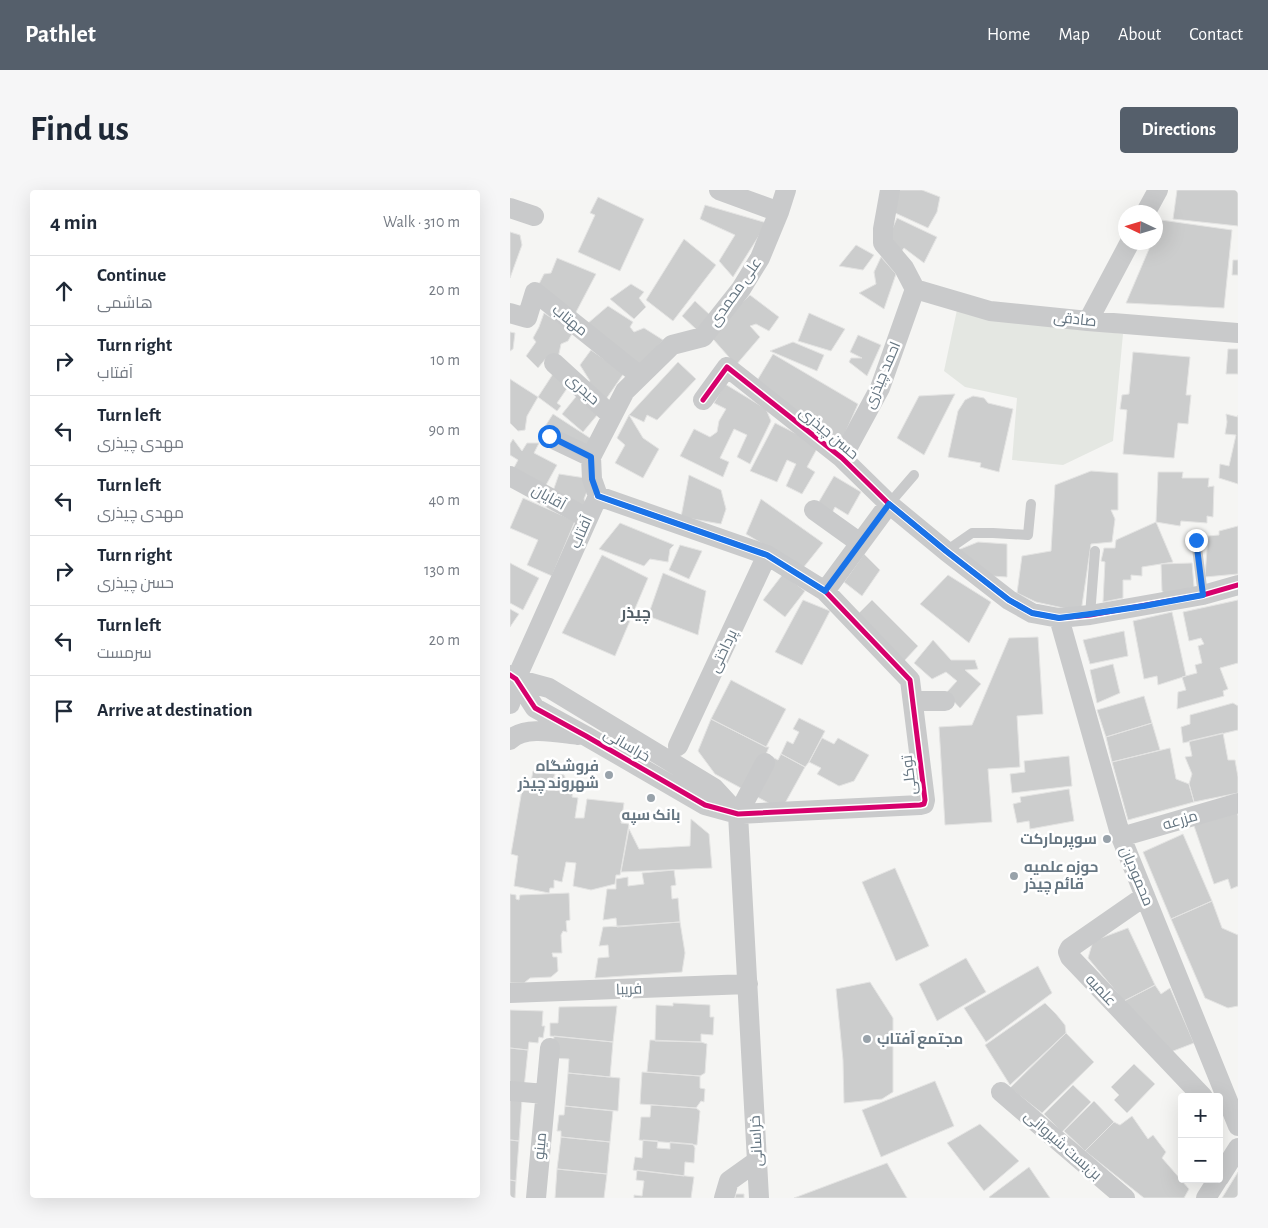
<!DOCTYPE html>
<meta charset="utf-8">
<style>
:root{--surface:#fff;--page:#f6f6f7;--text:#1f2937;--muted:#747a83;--line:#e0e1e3;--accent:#555f6b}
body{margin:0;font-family:"Alegreya Sans",Cairo,sans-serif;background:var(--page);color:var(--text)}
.controls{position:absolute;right:15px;bottom:15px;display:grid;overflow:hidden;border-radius:5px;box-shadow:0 5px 20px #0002}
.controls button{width:45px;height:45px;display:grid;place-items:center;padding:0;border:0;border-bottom:1px solid var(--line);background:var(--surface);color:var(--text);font:25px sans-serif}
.compass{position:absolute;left:608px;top:15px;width:45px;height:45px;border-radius:50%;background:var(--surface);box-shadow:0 5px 20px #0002;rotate:274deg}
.stop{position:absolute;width:15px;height:15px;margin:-11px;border:4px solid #1a73e8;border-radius:50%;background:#fff}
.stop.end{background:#1a73e8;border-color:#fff;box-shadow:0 1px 5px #0008}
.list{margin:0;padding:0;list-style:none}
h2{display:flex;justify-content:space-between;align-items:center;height:65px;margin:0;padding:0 20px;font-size:21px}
h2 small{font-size:16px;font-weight:400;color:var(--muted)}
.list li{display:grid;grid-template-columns:32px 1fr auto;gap:15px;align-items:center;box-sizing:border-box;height:70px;padding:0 20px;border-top:1px solid var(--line)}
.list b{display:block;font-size:19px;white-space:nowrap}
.list p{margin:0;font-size:16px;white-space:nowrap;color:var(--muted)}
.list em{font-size:16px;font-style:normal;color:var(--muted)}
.icon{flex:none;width:28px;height:28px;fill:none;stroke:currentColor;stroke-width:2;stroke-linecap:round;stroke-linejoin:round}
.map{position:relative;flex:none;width:728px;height:1008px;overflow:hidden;border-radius:5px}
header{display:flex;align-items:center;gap:30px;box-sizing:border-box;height:70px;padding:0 25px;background:var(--accent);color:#fff}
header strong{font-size:24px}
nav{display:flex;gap:28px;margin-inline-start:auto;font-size:18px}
.intro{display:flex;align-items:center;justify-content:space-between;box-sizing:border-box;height:120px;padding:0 30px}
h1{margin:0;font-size:35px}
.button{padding:12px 22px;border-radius:5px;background:var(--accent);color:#fff;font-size:18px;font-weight:700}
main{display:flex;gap:30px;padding:0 30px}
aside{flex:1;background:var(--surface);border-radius:5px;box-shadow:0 5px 20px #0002}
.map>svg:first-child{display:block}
</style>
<header>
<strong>Pathlet</strong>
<nav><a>Home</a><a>Map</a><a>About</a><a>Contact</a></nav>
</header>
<div class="intro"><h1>Find us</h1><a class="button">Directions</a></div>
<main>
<aside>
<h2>4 min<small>Walk · 310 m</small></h2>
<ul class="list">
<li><svg class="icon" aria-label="ahead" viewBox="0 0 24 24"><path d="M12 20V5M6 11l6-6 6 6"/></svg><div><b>Continue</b><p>هاشمی</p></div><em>20 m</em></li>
<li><svg class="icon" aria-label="right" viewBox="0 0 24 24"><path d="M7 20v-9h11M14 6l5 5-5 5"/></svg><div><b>Turn right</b><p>آفتاب</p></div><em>10 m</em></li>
<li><svg class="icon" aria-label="left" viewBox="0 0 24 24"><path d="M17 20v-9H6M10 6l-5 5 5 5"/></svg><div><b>Turn left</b><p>مهدی چیذری</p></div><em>90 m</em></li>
<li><svg class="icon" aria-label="left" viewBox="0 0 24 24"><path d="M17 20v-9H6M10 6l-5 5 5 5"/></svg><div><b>Turn left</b><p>مهدی چیذری</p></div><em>40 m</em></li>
<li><svg class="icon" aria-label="right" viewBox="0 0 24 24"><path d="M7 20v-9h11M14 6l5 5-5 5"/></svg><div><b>Turn right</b><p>حسن چیذری</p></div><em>130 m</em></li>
<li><svg class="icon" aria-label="left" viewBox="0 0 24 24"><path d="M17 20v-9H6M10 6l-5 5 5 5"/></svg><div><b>Turn left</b><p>سرمست</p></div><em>20 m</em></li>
<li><svg class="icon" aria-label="arrive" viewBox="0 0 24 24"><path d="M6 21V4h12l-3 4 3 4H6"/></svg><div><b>Arrive at destination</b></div></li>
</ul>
</aside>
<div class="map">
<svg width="728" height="1008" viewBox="0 0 728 1008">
<rect width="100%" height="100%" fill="#f5f5f3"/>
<!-- green -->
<path fill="#e4e7e2" d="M447 120 479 127 613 144 603 251 553 275 502 270 507 208 455 197 434 181Z"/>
<!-- building -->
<path fill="#cccdcd" stroke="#e4e4e3" d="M386 0H412L430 7 427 22 418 38 383 22Z
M667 0H728V36L663 29Z
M88 7 134 29 110 81 68 62 85 25 80 23Z
M195 15 257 33 223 87 209 71 225 45 190 29Z
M387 28 427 47 414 73 394 58 388 66 379 46Z
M651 30 722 40 714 118 616 113 642 52H646V43Z
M0 42 10 45 12 55 0 88Z
M174 49 206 75 163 131 136 110Z
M346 55 364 65 353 80 329 76Z
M371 67 386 84 374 119 349 103 366 94 364 82Z
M47 68 86 84 65 124 27 98 34 84 41 83Z
M723 70H728V85H722Z
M121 94 134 102 129 108 136 117 124 129 100 109Z
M240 105 269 127 259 141 246 134 240 136 250 147 226 175 203 149 219 126Z
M185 111 200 125 187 140 172 126Z
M98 116 123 132 120 137 124 142 134 138 153 150 130 177 77 134Z
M34 123 63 142 58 151 51 154 48 168 37 167 28 178 16 166 26 152 23 148 29 137Z
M299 123 335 139 321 161 288 151Z
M0 142 5 143 3 159 0 161Z
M348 145 371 155 357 186 339 172 341 168H352L340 162Z
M283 152 314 165 307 181 260 161Z
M718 159H728V184H716Z
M81 160 114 183 94 212 74 199 80 191 70 175Z
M623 162 680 167 676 205H681L678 234 668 233 664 268 613 264 617 220 610 219 612 205 619 204Z
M263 164 348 214 330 255 245 194Z
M168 172 186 189 147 230 137 225 134 232 119 225Z
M43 184 58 197 47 213 51 216 47 221 28 207Z
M0 189 28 207 17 226 15 240 8 241 0 233Z
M215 194 256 219 261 231 240 274 227 267 237 245 224 239 210 268 219 272 213 287 170 266 184 239 200 247 207 242 209 231 216 219 204 213Z
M69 203 88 224 73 242 52 224Z
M445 204 414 265 387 248 409 206Z
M463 206 474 208 478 213 503 219 489 282 470 277 471 273 438 267 448 221 455 210Z
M43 224 83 250 74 264 34 238Z
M716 224 728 227V225V294L709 288 710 274 719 276 726 245 715 244 717 232Z
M119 225 133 248 149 259 133 288 105 273 115 255 107 248Z
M265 233 309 255 297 277 305 282 292 304 276 296 286 274 277 270 267 292 240 281Z
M3 249 12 261 17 253H29L24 263 47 275 36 295 0 285 8 270 0 265V254Z
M581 281 608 283V320H601L605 329 602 352 581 354 571 422 526 412 507 403 512 366 541 361 545 295Z
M648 282H673L672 288H699L698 297 704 296 703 327 697 326V333L671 331 670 336 646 332Z
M49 284 82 289 74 309 76 313 73 320 42 304Z
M179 285 211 300 216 319 211 334 171 327Z
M324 286 351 302 338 325 325 317 322 323 304 320Z
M13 308 65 331 42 386 17 375 28 350 0 338Z
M251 309 313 353 293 378 236 344Z
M646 332 663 372 632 377V386L621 385V390H613V408L593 412 595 372 591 371 594 358H605L606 350Z
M110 333 164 355 160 359 158 372 140 369 134 376 89 359Z
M728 336V384L695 387 698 346 709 345V341Z
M468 352 497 354V387L481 386 448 360Z
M170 355 192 361 179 389 159 380Z
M354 364 370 380 352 406 334 392Z
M92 365 138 388 105 466 52 443Z
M0 373 29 388 13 420 0 413Z
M682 373 684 397 657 405 652 401 651 374Z
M153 383 196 401 188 445 138 426Z
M273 384 295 401 275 427 253 410Z
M438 385 481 412 459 453 410 414Z
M293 410 320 421 292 475 265 462Z
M362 410 408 456 394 471 347 425Z
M728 410V473L710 478 718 499 713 501 714 506 667 519 668 502 676 500 672 487 687 483 685 475 692 473 688 456 694 454 691 448 679 451 673 422Z
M0 419 9 424 0 437Z
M662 422 676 486 648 495 647 486 634 489 623 431Z
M614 441 618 466 580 474 573 450Z
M528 447 533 524 507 526 510 577 478 579 482 632 435 635 429 537 462 535 499 448Z
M423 450 441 470H465L468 479 455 480 471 494 450 518 436 503 447 491 436 482 422 489 404 473Z
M603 474 610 503 587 513 580 480Z
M221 490 276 519 256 557 201 529Z
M634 506 642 533 596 547 587 520Z
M723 513 728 516V540L673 553 671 537 680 534V525Z
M289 528 315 541 299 572 295 577 271 564 277 551 283 554 289 542 283 539Z
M201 529 256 557H259L256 564 268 570 271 564 295 577 274 615 264 616 205 584 188 561Z
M642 533 650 560 602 572 596 547Z
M713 543 718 570H725L728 587V603L684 612 679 594 682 584 675 567 682 566 679 551Z
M312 548 324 554 328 548 359 565 344 591 329 596 307 584 311 578 299 572Z
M660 558 666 589 679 594 684 612 618 630 602 572Z
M559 566 562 596 502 603 500 584 515 582 514 571Z
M23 581 45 584 43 589H48L49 584 54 585 57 592 65 593 62 607 68 608 65 628H74L77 609 114 613 111 633 119 634 110 685H106L105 694 81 700 63 696 66 673 56 672 52 692 44 690V698H40L39 703 4 696 8 666 1 664 13 594 20 597Z
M559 599 564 631 520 639 519 631 507 633 503 614 511 612 510 607Z
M726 619 728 626V696L721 699 718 689 704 694 683 633Z
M181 629 199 644 202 678 111 682 119 639 129 659 180 656Z
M673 644 702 711 661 729 633 662Z
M385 678 419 756 386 771 352 692Z
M164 680 166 695 161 696 162 709 168 708 170 732 107 737 106 728 93 730 97 699H106V689L118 687V696L134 694 132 683Z
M59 703 60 730 56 731 57 742 53 741 51 745 52 763H42L43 767H47L48 781 41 787 20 788 14 793H0V704L6 705V709L9 710 10 705Z
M702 711 712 738 728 745V816L718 818 695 808 661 729Z
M170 732 175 763 172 782 85 788 88 768 99 767 98 755 89 756 93 737Z
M618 738 645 795 614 811 578 768 583 751Z
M456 768 476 802 427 831 409 794Z
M528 776 542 803 476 852 454 818Z
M360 792 383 828V902L372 909 334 913 333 870 326 799Z
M645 795 651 804 660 798 684 853 658 863 614 811Z
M163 813 200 815V827H204L203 845 191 844V852L145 851 146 815 163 816Z
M535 813 546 824 555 835 556 843 500 895 475 855Z
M107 816 103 852 40 846V833H48L49 817Z
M0 820 33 821 32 836H35L33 848 29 847 28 853 19 852 18 860 0 858Z
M556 843 584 872 532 923 500 898Z
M44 846 103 852 100 887 58 883 59 869 42 868Z
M140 850 191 852 197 854 195 883 190 886 137 882Z
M0 858 18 860 14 898 0 897Z
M624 874 645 894 617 923 604 910 609 905 601 897Z
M132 882 190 886V898L195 899 194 912 191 911 186 918 130 914Z
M58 883 110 888 108 921 55 916Z
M425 891 444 936 371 967 352 920Z
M563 895 581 912 552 942 534 924Z
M0 908 12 909 9 951 0 950Z
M584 911 604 932 575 961 554 941Z
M141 915 186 918 190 921 187 955 129 950 131 927H140Z
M55 916 103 921 100 952 51 947V941H47L49 925H54Z
M622 926 638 949 643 945 656 962 652 968 679 999 674 1008H634L575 961 604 932 610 935Z
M470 934 509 971 474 1001 437 953Z
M51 947 100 952 97 984 47 979Z
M0 950 9 951 6 991 0 990Z
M133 950 148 951 147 958 160 959V952L183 954 185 958 184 973 175 972 174 986 123 980 125 967 132 968Z
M377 973 397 1008H284Z
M519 977 540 1008H480L479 1007Z
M47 979 97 984 94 1008H45Z
M127 980 184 987 181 1008H124V1005L132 1006 134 991 126 990Z
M728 982V1008H712Z
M0 990 6 991 5 1008H0Z
M226 1004H234V1008H225Z"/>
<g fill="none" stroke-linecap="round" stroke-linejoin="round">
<!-- service -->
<path stroke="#c9cacb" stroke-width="10" d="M379 314 404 285
M686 350 693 405
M436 361 462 343H483L518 345 521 314
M580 425 585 361"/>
<!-- minor -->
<path stroke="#c9cacb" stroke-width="20" d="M209 0 269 22
M380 0 373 39V53L394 78 405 99
M0 18 24 26
M636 22 648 0
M405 99 480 121 578 131 728 143
M0 123 17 128 25 102 130 186
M578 131 620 52
M44 173 102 226
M193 210 217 177 332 268 379 314 436 361 499 410 522 423 549 428 580 425 693 405 728 395
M39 247 81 267
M332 268 370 198 405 99
M0 286 77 328
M304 320 350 353
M315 401 379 314
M549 428 611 647 728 936
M0 485 6 489 25 518 76 546 195 615 228 624 410 615 414 614 415 610 400 490 315 401 257 365 88 306
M6 489 39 498 204 598 228 624 249 1008
M403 511H435
M0 514 6 489 88 306 82 289 81 267 115 201 162 155 193 147 231 99 250 68 269 22 276 0
M0 550C14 535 49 543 68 545
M168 556 257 365
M228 624 255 573
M611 647 728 613
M635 706 560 758 558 762 560 767 693 907
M0 803 238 794
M0 901 35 904
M491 902 615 1008
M709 988 728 958
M26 1008 40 858
M214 1008 219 991 247 971
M696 1008 708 989"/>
<!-- cycleway casing -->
<g stroke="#fff" stroke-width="8">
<path id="cycleway" d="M193 210 217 177 332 268 379 314 436 361 499 410 522 423 549 428 580 425 693 405 728 395
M0 485 6 489 25 518 76 546 195 615 228 624 410 615 414 614 415 610 400 490 315 401 257 365 88 306"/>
</g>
<!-- cycleway -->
<use href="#cycleway" stroke="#d6006c" stroke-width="5"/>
</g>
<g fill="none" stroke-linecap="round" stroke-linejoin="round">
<!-- route -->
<path stroke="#1a73e8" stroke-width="6" d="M39 246 81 267 82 289 88 306 257 365 315 401 379 314 436 361 499 410 522 423 549 428 580 424 634 416 693 405 686 350"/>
</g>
<!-- markers -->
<g fill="#98a2aa" stroke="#fff" stroke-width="2">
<circle cx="99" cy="585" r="5"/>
<circle cx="141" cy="608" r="5"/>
<circle cx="597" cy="649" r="5"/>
<circle cx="504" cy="686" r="5"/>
<circle cx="357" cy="849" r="5"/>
</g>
<g text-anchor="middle" stroke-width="5" stroke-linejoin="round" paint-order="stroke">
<!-- street labels -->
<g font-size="15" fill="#667682" stroke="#fff">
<text transform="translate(225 102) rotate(-55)" y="5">علی محمدی</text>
<text transform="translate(565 129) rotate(6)" y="5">صادقی</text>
<text transform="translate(60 130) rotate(39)" y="5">مهتاب</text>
<text transform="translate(372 185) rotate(-67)" y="5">احمد چیذری</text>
<text transform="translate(73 199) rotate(42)" y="5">حیدری</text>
<text transform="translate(319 243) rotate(40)" y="5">حسن چیذری</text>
<text transform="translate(39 307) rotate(29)" y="5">آقایان</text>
<text transform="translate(71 342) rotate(-66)" y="5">آفتاب</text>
<text transform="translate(213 461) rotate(-65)" y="5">پرداختی</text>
<text transform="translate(117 555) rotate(30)" y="5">خراسانی</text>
<text transform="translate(399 585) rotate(-97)" y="5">توکلی</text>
<text transform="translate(670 630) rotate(-16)" y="5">مزرعه</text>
<text transform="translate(627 686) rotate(67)" y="5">محمودیان</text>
<text transform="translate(119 799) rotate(-2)" y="5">فریبا</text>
<text transform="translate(591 800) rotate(47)" y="5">علمیه</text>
<text transform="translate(246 951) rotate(-93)" y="5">خراسانی</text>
<text transform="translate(553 955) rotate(41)" y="5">بن‌بست شیروانی</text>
<text transform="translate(30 956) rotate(-85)" y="5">مینو</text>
</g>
<!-- poi labels -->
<g font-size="15" font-weight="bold" fill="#667682" stroke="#fff" text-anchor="end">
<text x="89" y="581">فروشگاه<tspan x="89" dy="17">شهروند چیذر</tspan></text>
<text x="141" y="630" text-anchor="middle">بانک سپه</text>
<text x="587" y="654">سوپرمارکت</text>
<text x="514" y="682" text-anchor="start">حوزه علمیه<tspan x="514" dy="17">قائم چیذر</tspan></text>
<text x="367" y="854" text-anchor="start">مجتمع آفتاب</text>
</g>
<!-- neighbourhood labels -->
<g font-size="16" font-weight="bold" fill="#535f67" stroke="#fff">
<text x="126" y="428">چیذر</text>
</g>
</g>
</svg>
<div class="controls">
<button>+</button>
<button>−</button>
</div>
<svg class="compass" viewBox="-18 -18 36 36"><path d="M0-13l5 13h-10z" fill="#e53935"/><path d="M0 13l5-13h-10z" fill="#747a83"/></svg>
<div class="stop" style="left:39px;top:246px"></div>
<div class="stop end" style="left:686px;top:350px"></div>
</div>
</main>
